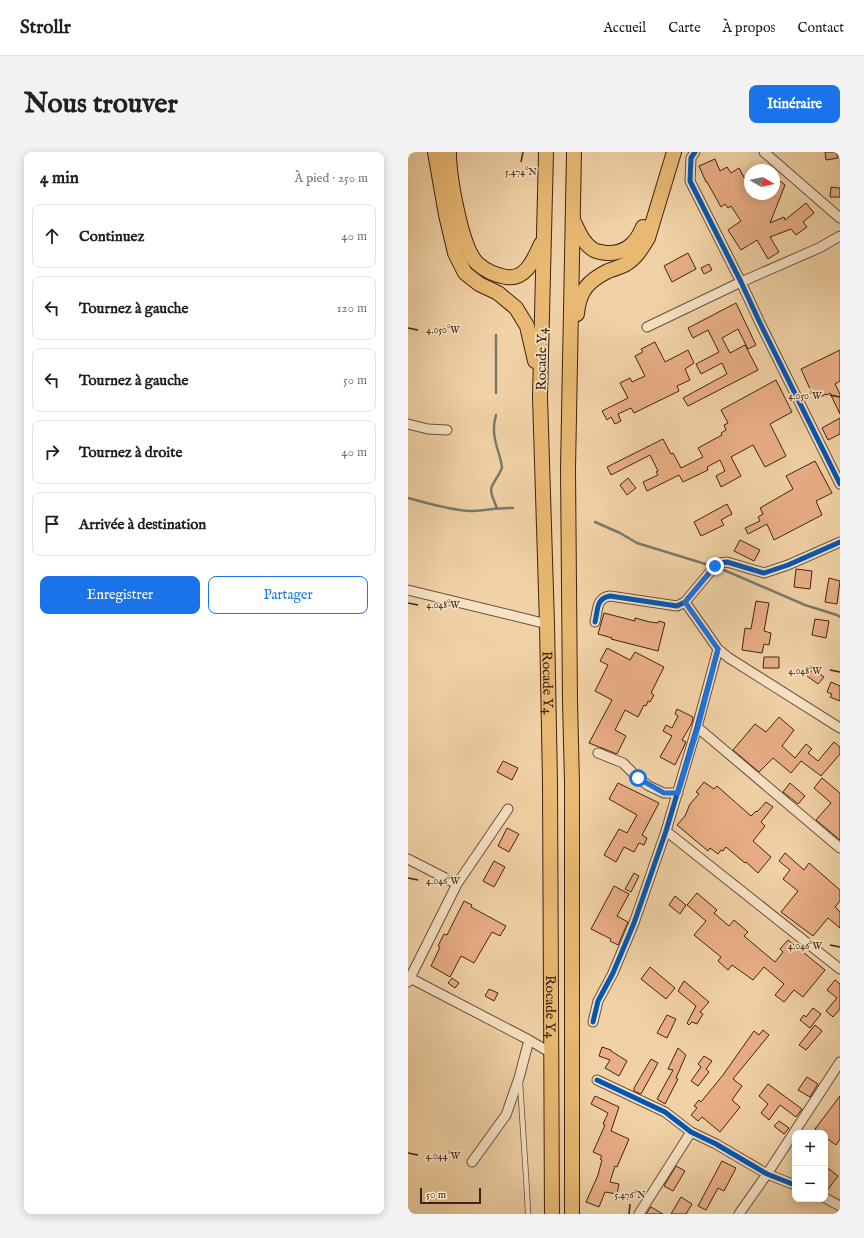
<!DOCTYPE html>
<html lang="fr">
<meta charset="utf-8">
<style>
:root{--surface:#fff;--page:#f2f2f2;--text:#202124;--muted:#757577;--line:#e0e0e0;--accent:#1a73e8}
body{margin:0;font-family:"IM FELL English",serif;background:var(--page);color:var(--text)}
.controls{position:absolute;right:12px;bottom:12px;display:grid;overflow:hidden;border-radius:8px;box-shadow:0 2px 10px #0003}
.controls button{width:36px;height:36px;display:grid;place-items:center;padding:0;border:0;border-bottom:1px solid var(--line);background:var(--surface);color:var(--text);font:20px sans-serif}
.compass{position:absolute;left:336px;top:12px;width:36px;height:36px;border-radius:50%;background:var(--surface);box-shadow:0 2px 10px #0003;rotate:99deg}
.scale{position:absolute;left:12px;bottom:10px;width:61px;box-sizing:border-box;padding-left:4px;border:2px solid #402310;border-top:0;font-size:11px;line-height:14px;white-space:nowrap;color:#402310;-webkit-text-stroke:3px #f6e2c5;paint-order:stroke}
.stop{position:absolute;width:12px;height:12px;margin:-9px;border:3px solid #1a73e8;border-radius:50%;background:#fff}
.stop.end{background:#1a73e8;border-color:#fff;box-shadow:0 1px 4px #0008}
.list{margin:0;padding:0;list-style:none}
h2{display:flex;justify-content:space-between;align-items:center;height:52px;margin:0;padding:0 16px;font-size:17px}
h2 small{font-size:13px;font-weight:400;color:var(--muted)}
.list li{display:grid;grid-template-columns:26px 1fr auto;gap:12px;align-items:center;box-sizing:border-box;height:64px;margin:0 8px 8px;padding:0 8px;border:1px solid var(--line);border-radius:8px}
.list b{display:block;font-size:15px;white-space:nowrap}
.list em{font-size:13px;font-style:normal;color:var(--muted)}
.actions{display:flex;gap:8px;padding:12px 16px}
.actions a{flex:1;padding:9px 0;border:1px solid var(--accent);border-radius:8px;text-align:center;font-size:14px;color:var(--accent)}
.actions .main{background:var(--accent);color:#fff}
.icon{flex:none;width:22px;height:22px;fill:none;stroke:currentColor;stroke-width:2;stroke-linecap:round;stroke-linejoin:round}
.map{position:relative;flex:none;width:432px;height:1062px;overflow:hidden;border-radius:8px}
header{display:flex;align-items:center;gap:24px;box-sizing:border-box;height:56px;padding:0 20px;background:var(--surface);border-bottom:1px solid var(--line)}
header strong{font-size:19px}
nav{display:flex;gap:22px;margin-inline-start:auto;font-size:14px}
.intro{display:flex;align-items:center;justify-content:space-between;box-sizing:border-box;height:96px;padding:0 24px}
h1{margin:0;font-size:28px}
.button{padding:10px 18px;border-radius:8px;background:var(--accent);color:#fff;font-size:14px;font-weight:700}
main{display:flex;gap:24px;padding:0 24px}
aside{flex:1;background:var(--surface);border-radius:8px;box-shadow:0 2px 10px #0003}
.map>svg:first-child{display:block}
</style>
<header>
<strong>Strollr</strong>
<nav><a>Accueil</a><a>Carte</a><a>À propos</a><a>Contact</a></nav>
</header>
<div class="intro"><h1>Nous trouver</h1><a class="button">Itinéraire</a></div>
<main>
<aside>
<h2>4 min<small>À pied · 250 m</small></h2>
<ul class="list">
<li><svg class="icon" aria-label="ahead" viewBox="0 0 24 24"><path d="M12 20V5M6 11l6-6 6 6"/></svg><div><b>Continuez</b></div><em>40 m</em></li>
<li><svg class="icon" aria-label="left" viewBox="0 0 24 24"><path d="M17 20v-9H6M10 6l-5 5 5 5"/></svg><div><b>Tournez à gauche</b></div><em>120 m</em></li>
<li><svg class="icon" aria-label="left" viewBox="0 0 24 24"><path d="M17 20v-9H6M10 6l-5 5 5 5"/></svg><div><b>Tournez à gauche</b></div><em>50 m</em></li>
<li><svg class="icon" aria-label="right" viewBox="0 0 24 24"><path d="M7 20v-9h11M14 6l5 5-5 5"/></svg><div><b>Tournez à droite</b></div><em>40 m</em></li>
<li><svg class="icon" aria-label="arrive" viewBox="0 0 24 24"><path d="M6 21V4h12l-3 4 3 4H6"/></svg><div><b>Arrivée à destination</b></div></li>
</ul>
<div class="actions"><a class="main">Enregistrer</a><a>Partager</a></div>
</aside>
<div class="map">
<svg width="432" height="1062" viewBox="0 0 432 1062">
<rect width="100%" height="100%" fill="#f1d2a6"/>
<filter id="stains"><feTurbulence type="fractalNoise" baseFrequency=".005" numOctaves="4"/><feColorMatrix values="0 0 0 0 .2 0 0 0 0 .09 0 0 0 0 .02 0 0 0 .5 -.17"/></filter>
<radialGradient id="worn" r=".72"><stop offset=".6" stop-color="#630" stop-opacity="0"/><stop offset="1" stop-color="#630" stop-opacity=".3"/></radialGradient>
<g fill="none" stroke-linecap="round" stroke-linejoin="round">
<!-- stream -->
<path stroke="#777c6d" stroke-width="2.5" d="M88 241V183
M88 263C87 267 86 272 86 276 85 290 93 303 94 316 84 338 78 331 89 356
M0 346C19 351 42 358 61 359 76 359 90 355 105 356
M187 370 212 381 229 391 304 414
M309 415 397 453 429 463 432 465"/>
</g>
<!-- building -->
<path fill="#eaae86" stroke="#402310" d="M417 0H428L430 6 418 8Z
M307 7 312 19 319 15 323 21 331 16 338 29 342 22V42H366V24L377 33 362 71 376 65 377 68 398 51 406 61 395 70 399 75 388 83 383 77 362 85 371 100 360 107 349 88 333 98 320 78 333 69 323 54 320 56 317 52 313 55 299 30H298L291 14Z
M423 35 432 36V45H422Z
M280 101 288 117 264 130 256 114Z
M301 112 304 118 296 122 293 116Z
M328 151 348 193 340 197 330 177 314 186 322 201 337 193 350 218 280 254 275 246 319 222 314 211 293 222 288 212 311 200 300 178 285 186 280 176Z
M247 190 257 210 280 198 286 211 277 217 282 228 269 234 271 239 226 261 223 256 210 262 213 269 207 272 203 265 199 268 194 259 220 246 212 231 222 226 224 230 237 224 227 204 235 200 233 197Z
M432 198V229L427 232 432 242V262L422 241 419 243 418 242 407 248 393 217Z
M368 228 384 260 362 272 378 304 357 315 345 293 323 305 333 324 313 335 308 324 317 319 312 308 299 315 300 318 275 330 271 323 239 339 235 330 250 323 248 320 250 319 242 303 203 323 199 315 255 287 263 302 265 301 273 316 295 305 290 296 314 283 313 281 318 278 316 273 320 271 313 258Z
M432 266V282L420 288 414 276Z
M407 309 424 341 408 349 414 363 366 388 359 372 340 382 337 376 352 369 350 365 355 362 352 356 385 337 378 324Z
M220 326 228 336 219 343 212 333Z
M319 352 324 362 313 368 316 373 293 384 286 370Z
M332 388 352 398 346 409 326 399Z
M388 417 404 419 402 437 386 435Z
M421 426 432 429 429 452 417 450Z
M348 449 361 451 356 479 363 481 361 493 356 492 354 501 334 498 337 476 343 477Z
M196 461 227 469V466L242 470 250 471 251 469 257 471 250 499 203 487 204 486 190 482Z
M407 467 421 469 418 486 404 483Z
M199 496 222 508 227 500 256 515 243 541 246 543 242 550 240 549 238 554 236 553 230 565 217 558 207 578 218 584 209 602 181 591 204 548 187 539 200 513 192 509Z
M356 505H371V516H355Z
M405 517 416 525 410 532 399 524Z
M423 530 432 534V549L422 545 424 542 419 540Z
M269 557 285 565 284 571 274 588 278 590 267 613 252 605 264 584 255 579 258 573 264 576 270 564 267 562Z
M371 565 386 578 374 594 387 606 398 592 404 597 400 601 410 609 426 590 432 595V602L413 624 393 609 383 621 365 606 351 620 325 598 347 572 358 580Z
M95 609 110 616 104 628 89 620Z
M414 626 432 641V688L408 668 423 651 406 636Z
M296 630 306 637 309 634 343 664 348 659 349 660 358 650 365 655 353 670 357 674 345 689 363 705 350 721 338 710 337 711 318 695 315 699 313 698 310 702 302 696 300 699 269 673 277 664 282 652 291 642 288 640Z
M210 631 251 651 234 683 239 686 236 693 231 691 226 700 216 695 208 710 196 703 211 677 219 681 229 663 201 647Z
M382 631 397 644 390 652 375 640Z
M99 676 111 682 101 700 90 694Z
M377 701 396 718 401 711 432 738V749L427 755 432 760V776L420 766 405 784 373 760 390 739 375 727 382 718 371 709Z
M86 709 97 715 86 735 75 729Z
M226 721 231 724 223 740 217 737Z
M206 734 221 742 209 764 220 770 210 793 202 789 203 787 183 777Z
M289 741 309 758 306 761 321 774 326 768 340 780 336 784 367 810 375 800 372 797 380 788 417 818 395 845 386 838 376 850 367 843 376 832 356 815 345 828 324 813 320 818 310 809 313 805 286 783 298 769 279 753Z
M267 744 278 753 272 762 261 753Z
M56 749 64 753 63 755 98 774 92 784 84 780 66 811 53 804 42 825 23 814 32 795 30 794 36 782 39 783Z
M242 815 267 836 258 847 233 827Z
M44 826 51 831 47 836 40 831Z
M427 828 432 832V857L425 865 418 859 429 846 419 838Z
M276 829 301 850 292 860 295 862 289 872 284 870 281 873 279 871 288 854 270 839Z
M81 837 90 841 86 849 77 844Z
M405 856 413 862 402 876 392 868 396 863 398 865Z
M259 863 268 867 259 886 249 881Z
M407 873 414 879 398 898 391 893Z
M355 878 361 883 325 927 334 934 324 948 332 955 312 980 294 965 290 969 283 963 289 956 286 954 291 948 293 950 315 923 346 879 351 883Z
M194 895 203 898V899L219 909 211 924 197 916 202 908 191 904Z
M270 896 278 903 268 926 270 927 257 952 249 947 265 918 260 917Z
M296 904 304 909 298 917 301 920 290 934 283 929 293 915 290 912Z
M243 907 250 911 233 942 226 939V936Z
M399 925 410 932 402 945 390 938Z
M360 932 394 957 388 965 372 953 361 968 353 961 360 952 351 944Z
M187 944 211 955 203 979 221 987 209 1015 207 1014 202 1030 211 1032 209 1042 197 1040 191 1055 178 1050 190 1023 194 1008 192 1007 194 1004 185 1000 197 973 195 972 200 961 183 952Z
M432 944V987L428 993 417 985V981H412L407 977Z
M371 969 381 976 376 982 366 974Z
M314 1009 328 1016 316 1039 310 1036 298 1058 290 1054Z
M268 1014 277 1019 265 1039 256 1034Z
M417 1014 430 1024 418 1040H417Z
M273 1045 284 1052 278 1062H263Z
M243 1055 255 1062H238Z"/>
<g fill="none" stroke-linecap="round" stroke-linejoin="round">
<!-- service casing -->
<g stroke="#6c4f36" stroke-width="6">
<path id="service" d="M112 931 119 1040 120 1062"/>
</g>
<!-- minor casing -->
<g stroke="#6c4f36" stroke-width="11">
<path id="minor" d="M287 0 283 6 282 29 333 130 352 171 432 332
M356 0 432 66
M239 175 333 130 411 96 432 84
M0 272 20 277 39 278
M0 438 139 472
M277 450 310 497 321 506 432 576
M187 470C190 458 188 446 202 444L269 454 277 450 307 414 312 411 319 410 356 421 380 413 432 390
M289 575 432 696
M190 601 215 611 230 626 241 634 256 641H270
M258 679 432 817
M0 707 49 732
M0 825 121 888 143 901
M0 830 49 732 100 657
M185 870 190 849 205 821 226 771 258 679 289 575 310 497
M189 928 257 960 283 980 308 992 359 1022 387 1033
M64 1010 98 963 111 926 121 888
M417 1046 432 1054
M231 1062 283 980
M331 1062 359 1022 432 910"/>
</g>
<!-- trunk casing -->
<g stroke="#402310" stroke-width="16">
<g id="trunk">
<path d="M27 0 38 63 47 101 57 121 71 132 90 141 108 156 119 174 127 209"/>
<path d="M41 0C41 23 53 97 70 112 78 119 87 123 98 125 118 128 126 107 133 92"/>
<path id="s1" d="M138 0 132 245 139 472 142 631 144 1062"/>
<path d="M165 68C170 78 175 92 186 98 189 100 194 100 198 101 217 102 228 92 235 75"/>
<path d="M169 162C171 139 180 129 200 119 206 117 212 115 218 112 228 106 234 96 240 86L266 0"/>
<path d="M164 1062V631L162 549 160 317 166 0"/>
</g>
</g>
<!-- service -->
<use href="#service" stroke="#f6e2c5" stroke-width="4.5"/>
<!-- minor -->
<use href="#minor" stroke="#f6e2c5" stroke-width="9"/>
<!-- trunk -->
<use href="#trunk" stroke="#e8b973" stroke-width="14"/>
<!-- cycleway casing -->
<g stroke="#f6e2c5" stroke-width="8">
<path id="cycleway" d="M287 0 283 6 282 29 333 130 352 171 432 332
M187 470C190 458 188 446 202 444L269 454 277 450 307 414 312 411 319 410 356 421 380 413 432 390
M185 870 190 849 205 821 226 771 258 679 289 575 310 497
M189 928 257 960 283 980 308 992 359 1022 387 1033"/>
</g>
<!-- cycleway -->
<use href="#cycleway" stroke="#0057b8" stroke-width="5"/>
</g>
<g fill="none" stroke-linecap="round" stroke-linejoin="round">
<!-- route -->
<path stroke="#1a73e8" stroke-width="5" d="M230 626 256 641H270L290 575 310 497 277 450 307 414"/>
</g>
<!-- ticks -->
<path fill="none" stroke="#402310" stroke-width="1.5" d="M113 10 115 0M0 176 10 178M422 243 432 245M0 451 10 453M422 518 432 520M0 726 10 728M422 793 432 795M0 1001 10 1003M221 1062 222 1052"/>
<g text-anchor="middle" stroke-width="3.5" stroke-linejoin="round" paint-order="stroke">
<!-- street labels -->
<g font-size="14" fill="#402310" stroke="#f6e2c5">
<text transform="translate(133 207) rotate(-89)" y="5">Rocade Y4</text>
<text dy="5" stroke="none"><textPath href="#s1" startOffset="531">Rocade Y4</textPath></text>
<text dy="5" stroke="none"><textPath href="#s1" startOffset="855">Rocade Y4</textPath></text>
</g>
</g>
<g font-size="10" text-anchor="middle" fill="#402310" stroke="#f6e2c5" stroke-width="3.5" stroke-linejoin="round" paint-order="stroke">
<text x="113" y="23">5.474°N</text>
<text x="35" y="181">4.050°W</text>
<text x="397" y="247">4.050°W</text>
<text x="35" y="456">4.048°W</text>
<text x="397" y="522">4.048°W</text>
<text x="35" y="732">4.046°W</text>
<text x="397" y="797">4.046°W</text>
<text x="35" y="1007">4.044°W</text>
<text x="222" y="1046">5.476°N</text>
</g>
<rect width="100%" height="100%" filter="url(#stains)"/>
<rect width="100%" height="100%" fill="url(#worn)"/>
</svg>
<div class="controls">
<button>+</button>
<button>−</button>
</div>
<svg class="compass" viewBox="-18 -18 36 36"><path d="M0-13l5 13h-10z" fill="#e53935"/><path d="M0 13l5-13h-10z" fill="#757577"/></svg>
<div class="scale">50 m</div>
<div class="stop" style="left:230px;top:626px"></div>
<div class="stop end" style="left:307px;top:414px"></div>
</div>
</main>
